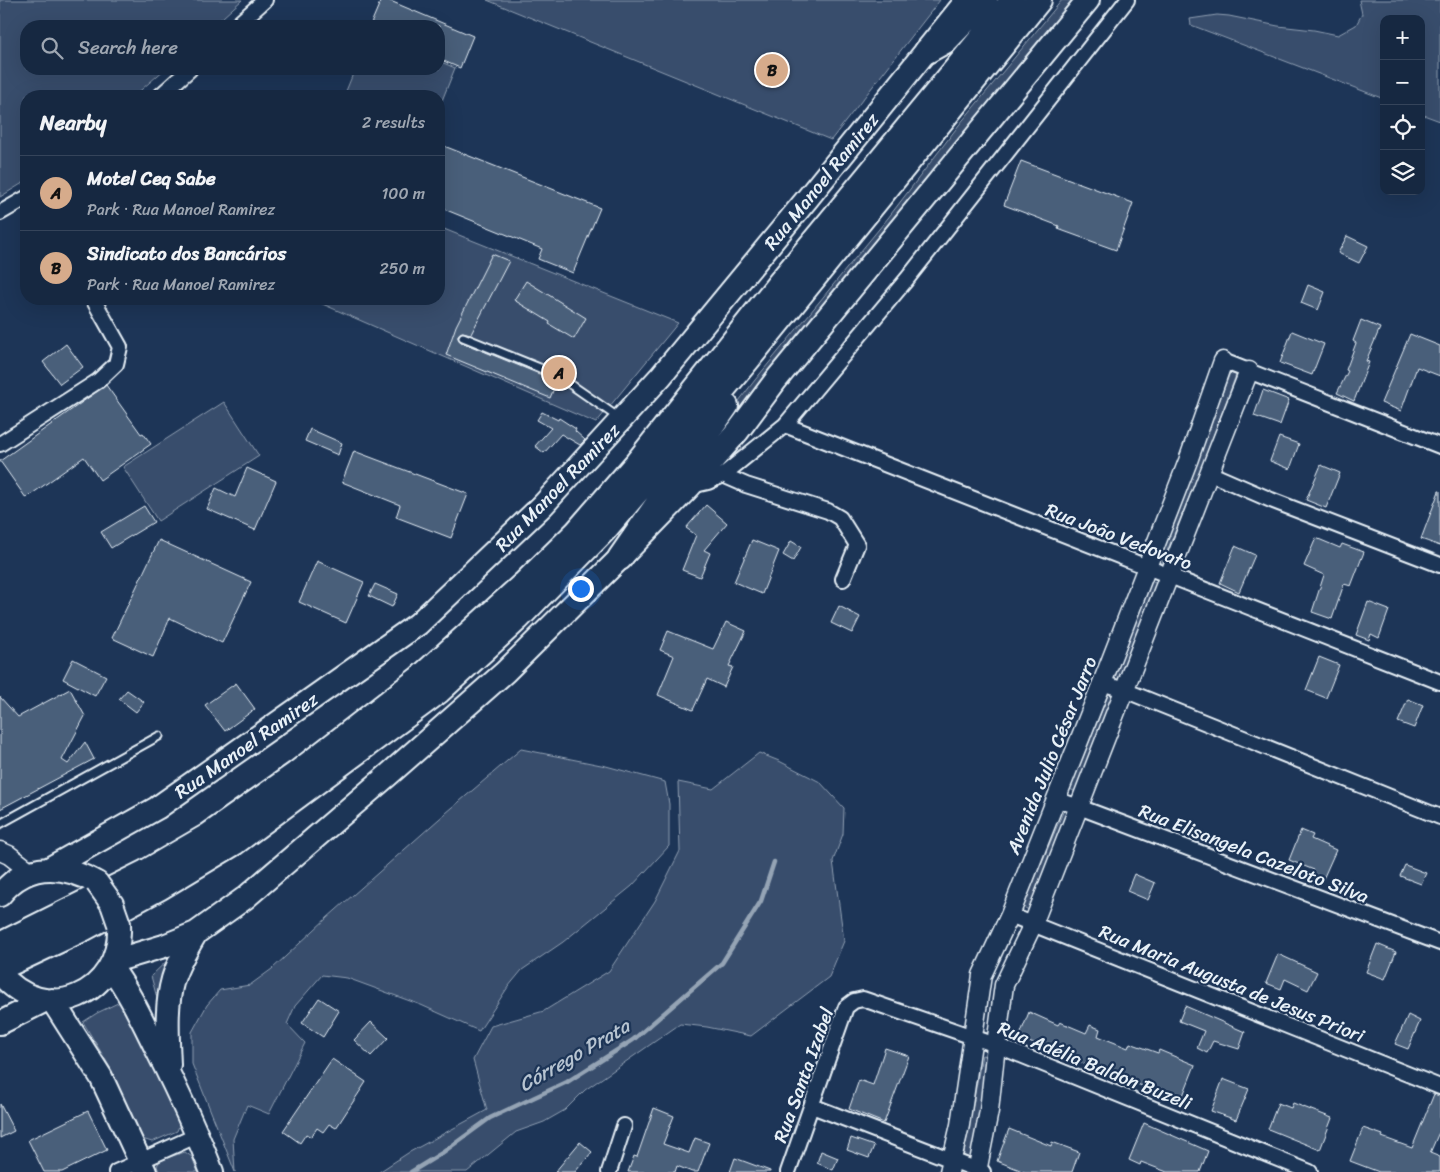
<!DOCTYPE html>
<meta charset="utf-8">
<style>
:root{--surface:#162841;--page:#1f3048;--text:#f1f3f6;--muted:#9ea6b1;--line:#35445a;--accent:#d6ab8b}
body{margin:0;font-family:Sriracha,sans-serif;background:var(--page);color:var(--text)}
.controls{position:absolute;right:15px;top:15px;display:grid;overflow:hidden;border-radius:10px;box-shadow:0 5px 20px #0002}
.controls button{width:45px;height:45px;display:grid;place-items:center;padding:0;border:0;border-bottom:1px solid var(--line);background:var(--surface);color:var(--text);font:25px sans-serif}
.you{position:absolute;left:580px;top:588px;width:18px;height:18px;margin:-12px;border:4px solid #fff;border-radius:50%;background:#1a73e8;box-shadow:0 0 0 8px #1a73e833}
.badge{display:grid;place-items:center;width:32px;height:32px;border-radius:50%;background:var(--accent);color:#111;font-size:16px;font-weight:700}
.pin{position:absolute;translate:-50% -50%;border:2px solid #fff;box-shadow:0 1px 5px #0006}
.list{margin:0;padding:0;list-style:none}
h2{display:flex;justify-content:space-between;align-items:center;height:65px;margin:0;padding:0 20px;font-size:21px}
h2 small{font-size:16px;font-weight:400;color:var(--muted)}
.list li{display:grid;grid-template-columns:32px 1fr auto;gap:15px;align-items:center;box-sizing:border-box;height:75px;padding:0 20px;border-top:1px solid var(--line)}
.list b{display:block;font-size:19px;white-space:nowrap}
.list p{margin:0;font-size:16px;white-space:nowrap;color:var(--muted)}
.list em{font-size:16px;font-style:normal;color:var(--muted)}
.icon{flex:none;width:28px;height:28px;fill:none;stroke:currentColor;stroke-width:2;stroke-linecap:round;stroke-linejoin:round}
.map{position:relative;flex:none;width:1440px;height:1172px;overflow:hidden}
.search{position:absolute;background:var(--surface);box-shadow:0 5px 20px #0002;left:20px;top:20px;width:425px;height:55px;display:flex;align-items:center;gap:12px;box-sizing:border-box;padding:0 18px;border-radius:20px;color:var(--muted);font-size:19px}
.panel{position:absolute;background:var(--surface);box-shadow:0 5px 20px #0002;left:20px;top:90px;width:425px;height:215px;border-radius:20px}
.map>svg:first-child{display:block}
</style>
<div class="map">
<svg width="1440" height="1172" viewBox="0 0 1440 1172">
<rect width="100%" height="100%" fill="#1d3557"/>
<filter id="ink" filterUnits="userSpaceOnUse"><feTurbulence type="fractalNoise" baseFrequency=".02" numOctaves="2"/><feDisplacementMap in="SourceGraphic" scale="10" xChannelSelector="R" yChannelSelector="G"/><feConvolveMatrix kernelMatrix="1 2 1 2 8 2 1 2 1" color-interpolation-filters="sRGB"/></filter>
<g filter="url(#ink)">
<!-- green -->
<path fill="#374d6c" stroke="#909fb2" d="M0 0H242L213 26H26V69H165L134 96H26V181L0 197Z
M487 0H940L831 140Z
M1062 0H1077L694 468 726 418 755 380 888 218 959 125Z
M1359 0H1440V121L1421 114V19H1384V99L1191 25 1190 19 1217 15 1229 16 1278 26 1314 30 1338 35 1356 25 1362 14Z
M439 61 455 68 439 108V96H344L355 69H439Z
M439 227 678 323 596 423 311 299H439Z
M1230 373 1236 375 1202 466 1162 563 1158 560Z
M224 402 259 456 158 521 123 467Z
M1150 581 1156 583 1120 681 1114 678Z
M1109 693 1115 695 1076 792 1070 789Z
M521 749 606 766 665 782 669 804V846L632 886 563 942 522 970 508 987 479 1031 421 1005 347 978 322 975 295 1006 287 1024 305 1043 269 1114 247 1105 233 1139 235 1172 192 1064V1032L207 1005 220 990 250 985 272 969 327 918 439 819Z
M759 753 779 761 820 782 844 808 843 834 833 861 844 941 829 977 751 1036 707 1027 680 1024 585 1090 565 1110 544 1122 516 1132 467 1172H379L408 1153 487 1110 473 1060 491 1026 544 1011 609 971 655 901 680 851 678 782 713 789Z
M1064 810 1073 814 1031 911 1023 907Z
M174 954 162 1016 151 976Z
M124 1000 183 1116 177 1131 152 1142 142 1139 111 1069 83 1022 97 1013Z
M982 1055 991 1057 972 1160 963 1159Z
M185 1152 192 1157 198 1172H159L157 1166 160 1160Z"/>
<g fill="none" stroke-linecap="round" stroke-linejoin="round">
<!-- stream -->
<path stroke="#95a4b5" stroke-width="4.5" d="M411 1172 442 1153 490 1118 567 1082 633 1040 722 963 761 901 774 862"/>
</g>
<!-- building -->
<path fill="#495e7a" stroke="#e8f1f8" d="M381 0H388L473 36 460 68 439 59V26H370Z
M439 144 600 208 573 273 538 259 542 249 439 207Z
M1021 161 1133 203 1116 250 1058 229 1059 226 1004 205Z
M1347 236 1368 246 1359 263 1338 253Z
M492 254 509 261 471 334 462 332 458 335V338L461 342 554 380 557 381 550 398 446 355 456 326Z
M526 281 586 318 574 339 549 324 550 322 514 300Z
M1308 285 1325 292 1318 310 1301 303Z
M1361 320 1380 328 1366 361 1369 362 1354 401 1337 393 1348 371 1346 370 1356 343 1353 341Z
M1292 331 1324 344 1312 375 1280 363Z
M1410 334 1440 346V376L1417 367 1401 411 1381 403Z
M66 344 83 367 60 384 43 362Z
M106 385 141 434 143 433 151 444 100 480 84 457 26 498 0 461Z
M1263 390 1289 400 1280 425 1254 416Z
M542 412 558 420 559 418 576 429 575 431 585 440 580 445 561 434 544 453 535 446 551 428 537 420Z
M310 429 342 443 338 455 305 441Z
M1279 437 1299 444 1290 469 1270 461Z
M354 451 468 494 451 538 396 517 400 505 342 482Z
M1321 465 1340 473 1326 508 1306 500Z
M247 468 276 481 255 530 207 509 216 488 235 497Z
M1439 491H1440V546L1421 539Z
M706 505 727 523 704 550 710 553 700 577 682 570 696 535 686 528Z
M144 506 154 522 111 548 101 532Z
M1316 538 1340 548 1342 544 1364 552 1351 586 1344 584 1332 619 1312 612 1324 575 1304 566Z
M159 540 251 582 222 643 170 618 153 657 112 638Z
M752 540 779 551 762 594 734 582Z
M791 541 801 547 793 561 783 555Z
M1235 546 1255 555 1239 592 1220 583Z
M317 561 364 582 346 623 299 602Z
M375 584 398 594 392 607 369 596Z
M1368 602 1389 610 1379 638 1371 634 1369 640 1356 635Z
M839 606 860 617 852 633 831 623Z
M726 622 746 631 729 666 733 667 724 687 707 679 693 710 658 695 674 656 660 650 668 631 713 649Z
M1319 657 1339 665 1326 698 1306 690Z
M73 659 106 676 95 696 63 679Z
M236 683 255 709 225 731 205 705Z
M70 689 85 716 62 760 68 764 85 742 94 759 0 809V697L18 717Z
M127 690 144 702 136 712 119 699Z
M1408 699 1423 705 1414 728 1398 722Z
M1301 830 1313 835 1311 839 1336 850 1323 879 1312 874 1314 870 1289 860Z
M1405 865 1426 873 1421 884 1400 876Z
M1134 874 1155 883 1148 900 1127 891Z
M1377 944 1396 952 1385 979 1366 972Z
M1278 954 1317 972 1308 990 1285 979 1281 989 1266 983Z
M319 998 339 1011 323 1037 302 1023Z
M1185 1006 1245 1032 1239 1049 1213 1041 1207 1053 1197 1048 1204 1031 1179 1021Z
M1029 1012 1058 1025 1060 1022 1086 1033 1090 1025 1100 1029 1098 1036 1128 1048 1130 1043 1158 1053 1159 1050 1195 1065 1182 1098 1168 1092V1095L1114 1076 1019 1038Z
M1408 1015 1420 1021 1408 1049 1395 1044Z
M371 1022 388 1038 371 1056 354 1040Z
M885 1048 909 1056 884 1123 849 1109 859 1080 873 1085Z
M332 1059 366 1082 336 1128 329 1124 323 1132 317 1128 311 1137 306 1134 300 1143 283 1131Z
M1223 1079 1249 1089 1236 1120 1211 1111Z
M1434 1094 1440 1096V1130L1430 1153 1440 1157V1172H1379L1350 1161 1363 1128 1383 1135 1382 1137 1412 1148Z
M1278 1103 1291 1108 1293 1103 1332 1118 1320 1150 1268 1129Z
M0 1104 14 1131 0 1138Z
M654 1108 674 1116 663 1144 689 1153 695 1138 709 1143 698 1172H692L677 1166 675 1172H628L634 1156 637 1157Z
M88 1111 107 1150 62 1172H44L28 1140Z
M1144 1123 1208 1151 1200 1172H1167L1141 1162 1140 1165 1129 1160Z
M1009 1129 1051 1146 1052 1142 1079 1152 1072 1172H1025L997 1161Z
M851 1138 874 1146 869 1158 847 1150Z
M580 1142 592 1152 575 1172H555Z
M821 1151 838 1158 833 1170 817 1163Z
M735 1158 770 1171V1172H730Z"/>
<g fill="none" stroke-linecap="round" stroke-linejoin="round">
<!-- service casing -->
<g stroke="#e8f1f8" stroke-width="11">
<path id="service" d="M463 337 557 375 619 418
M0 824 159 736"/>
</g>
<!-- minor casing -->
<g stroke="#e8f1f8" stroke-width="18">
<path id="minor" d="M236 26 265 0
M160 96 190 69
M0 213 26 198
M1223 361 1440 446
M785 425 1440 682
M0 444 98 381 116 364 120 347 93 299
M1209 473 1271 500 1440 565
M723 475 746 485 828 511 840 518 857 545 843 579
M691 486 708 482 723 475 785 425 907 279 1127 0
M1102 683 1124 690 1440 817
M1055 799 1079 807 1440 943
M1010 915 1440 1087
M812 1106 983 1172
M116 1172 198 1135
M609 1172 624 1126
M788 1172 846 1007 854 1001 863 999 996 1045 1310 1172"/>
</g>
<!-- tertiary casing -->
<g stroke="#e8f1f8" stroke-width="21">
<path id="tertiary" d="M0 851 9 855 31 872
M949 1172 960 1125 982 975 1010 915 1102 683 1188 461 1223 361
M977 1172 989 1111 996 1045 1004 985 1033 924 1249 371"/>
</g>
<!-- primary casing -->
<g stroke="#e8f1f8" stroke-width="26">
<path id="primary" d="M50 868 157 808 418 624 543 505 661 376 807 199 967 0
M0 895C27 861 63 864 97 883
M114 961 164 946 196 933 245 898 387 776 505 672 620 558 690 486 738 431 776 380 1088 0
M111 967C130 993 143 1022 157 1050 177 1090 196 1130 212 1172
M0 973C44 1028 123 995 119 924
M52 1000 101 1077 145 1172
M0 1023 46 1000
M169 1065C168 1037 165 1007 173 979 178 963 187 948 196 933"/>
</g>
<!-- trunk casing -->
<g stroke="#e8f1f8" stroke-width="28">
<path id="trunk" d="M927 51 945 41 985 0
M620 558 726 406
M0 945 146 872 208 836 296 774 420 678 524 584 577 532 637 463 779 284 1013 0
M0 968 83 929 159 888 234 843 439 691 517 619 605 529 652 474 748 359 1039 0"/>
</g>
<!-- service -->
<use href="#service" stroke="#1d3557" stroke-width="7"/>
<!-- minor -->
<use href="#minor" stroke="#1d3557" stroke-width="14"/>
<!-- tertiary -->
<use href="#tertiary" stroke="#1d3557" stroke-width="18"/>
<!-- primary -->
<use href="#primary" stroke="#1d3557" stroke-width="22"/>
<!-- trunk -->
<use href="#trunk" stroke="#1d3557" stroke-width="24"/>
<!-- primary-bridge casing -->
<g stroke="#e8f1f8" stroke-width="26" stroke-linecap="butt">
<path id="primary-bridge" d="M97 883 112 904 119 924"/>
</g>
<!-- primary-bridge -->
<use href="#primary-bridge" stroke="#1d3557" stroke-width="22"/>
</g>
</g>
<g text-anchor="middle" stroke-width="4.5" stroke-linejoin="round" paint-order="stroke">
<!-- street labels -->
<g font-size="19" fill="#e8f1f8" stroke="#1d3557">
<text transform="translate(821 181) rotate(-51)" y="7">Rua Manoel Ramirez</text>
<text transform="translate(557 487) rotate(-46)" y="7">Rua Manoel Ramirez</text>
<text transform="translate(1119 536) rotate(21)" y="7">Rua João Vedovato</text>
<text transform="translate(246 745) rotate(-35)" y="7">Rua Manoel Ramirez</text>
<text transform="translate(1051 755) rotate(-68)" y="7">Avenida Julio César Jarro</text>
<text transform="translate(1254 853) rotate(21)" y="7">Rua Elisangela Cazeloto Silva</text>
<text transform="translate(1232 983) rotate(22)" y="7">Rua Maria Augusta de Jesus Priori</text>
<text transform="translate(1095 1065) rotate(22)" y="7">Rua Adélia Baldon Buzeli</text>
<text transform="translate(803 1075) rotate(-70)" y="7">Rua Santa Izabel</text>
</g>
<!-- water labels -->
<g font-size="20" font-style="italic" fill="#b7c4d1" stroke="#1d3557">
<text transform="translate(574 1055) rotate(-30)" y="7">Córrego Prata</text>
</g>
</g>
</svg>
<div class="controls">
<button>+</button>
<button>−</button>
<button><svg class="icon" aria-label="locate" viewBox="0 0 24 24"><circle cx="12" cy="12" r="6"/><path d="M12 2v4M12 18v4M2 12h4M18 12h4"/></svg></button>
<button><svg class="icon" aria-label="layers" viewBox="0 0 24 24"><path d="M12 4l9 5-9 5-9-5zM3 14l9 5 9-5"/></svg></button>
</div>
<div class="you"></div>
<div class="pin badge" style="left:559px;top:373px">A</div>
<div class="pin badge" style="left:772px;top:70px">B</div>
<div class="search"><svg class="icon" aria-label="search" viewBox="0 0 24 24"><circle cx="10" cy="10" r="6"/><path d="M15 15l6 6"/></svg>Search here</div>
<section class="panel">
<h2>Nearby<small>2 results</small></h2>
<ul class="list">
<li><span class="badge">A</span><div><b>Motel Ceq Sabe</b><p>Park · Rua Manoel Ramirez</p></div><em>100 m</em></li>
<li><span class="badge">B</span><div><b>Sindicato dos Bancários</b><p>Park · Rua Manoel Ramirez</p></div><em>250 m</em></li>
</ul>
</section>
</div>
